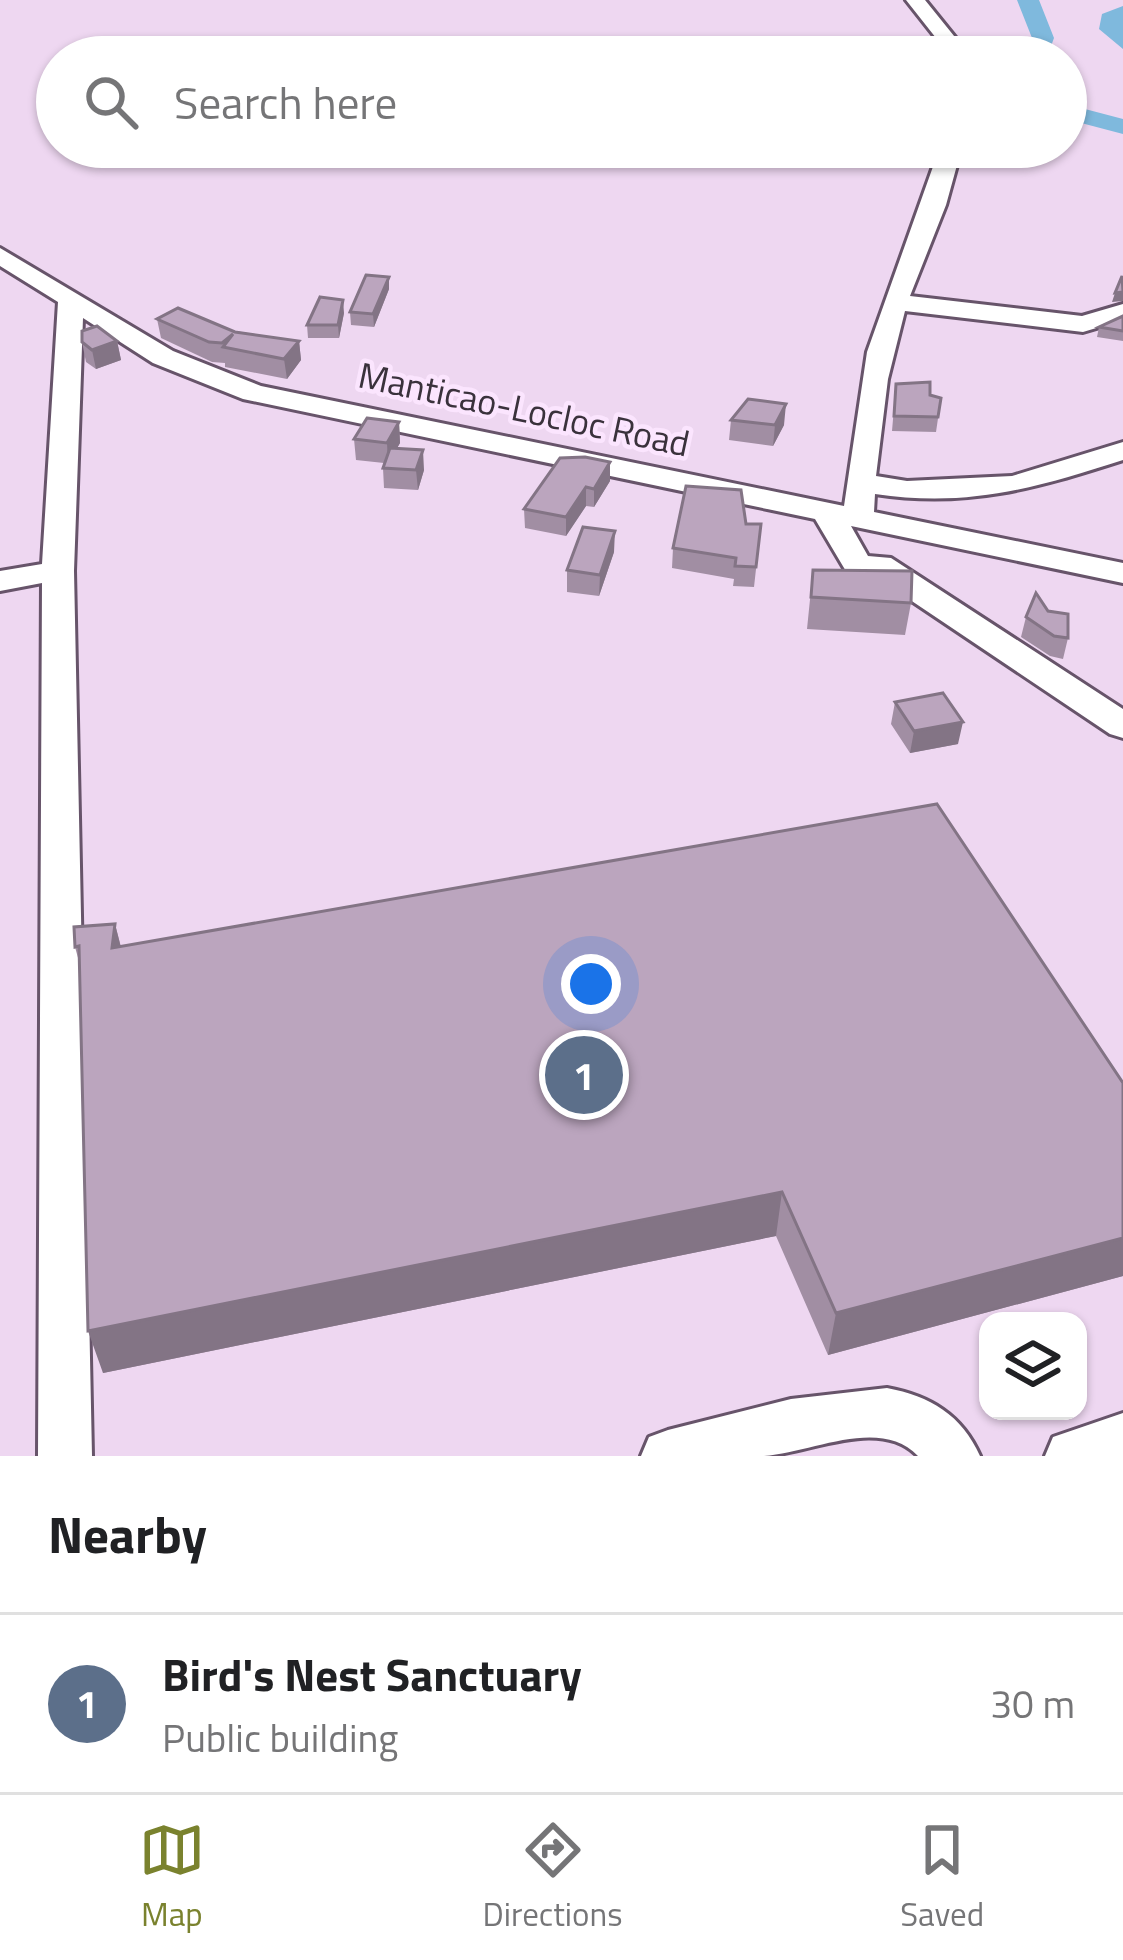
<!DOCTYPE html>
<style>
:root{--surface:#fff;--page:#f2f2f2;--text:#202124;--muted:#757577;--line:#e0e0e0;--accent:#7a822e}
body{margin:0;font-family:"Titillium Web",sans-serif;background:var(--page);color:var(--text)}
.controls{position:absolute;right:36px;bottom:36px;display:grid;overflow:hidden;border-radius:24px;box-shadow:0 3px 9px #0004}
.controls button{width:108px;height:108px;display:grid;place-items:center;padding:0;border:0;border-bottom:3px solid var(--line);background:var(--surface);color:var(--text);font:60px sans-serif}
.you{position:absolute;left:591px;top:984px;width:42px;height:42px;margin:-30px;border:9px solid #fff;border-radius:50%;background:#1a73e8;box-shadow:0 0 0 18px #1a73e833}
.badge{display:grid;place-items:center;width:78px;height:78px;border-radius:50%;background:var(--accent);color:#fff;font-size:39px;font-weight:700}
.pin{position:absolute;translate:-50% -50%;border:6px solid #fff;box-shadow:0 3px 12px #0006}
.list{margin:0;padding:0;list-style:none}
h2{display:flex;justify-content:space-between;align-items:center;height:156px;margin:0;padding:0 48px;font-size:51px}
h2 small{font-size:39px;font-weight:400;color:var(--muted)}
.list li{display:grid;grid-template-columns:78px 1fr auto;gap:36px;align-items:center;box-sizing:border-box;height:180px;padding:0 48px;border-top:3px solid var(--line)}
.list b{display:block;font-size:45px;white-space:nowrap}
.list p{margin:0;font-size:39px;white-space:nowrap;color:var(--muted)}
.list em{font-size:39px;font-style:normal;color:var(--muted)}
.icon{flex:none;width:66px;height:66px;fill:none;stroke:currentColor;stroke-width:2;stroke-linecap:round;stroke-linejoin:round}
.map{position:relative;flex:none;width:1123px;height:1456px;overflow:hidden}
.search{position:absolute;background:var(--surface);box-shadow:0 3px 9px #0004;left:36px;right:36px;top:36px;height:132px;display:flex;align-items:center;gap:30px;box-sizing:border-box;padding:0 42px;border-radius:66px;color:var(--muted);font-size:45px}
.sheet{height:336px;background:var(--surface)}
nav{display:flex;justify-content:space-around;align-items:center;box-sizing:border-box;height:168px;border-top:3px solid var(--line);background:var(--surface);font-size:33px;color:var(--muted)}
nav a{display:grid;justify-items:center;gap:6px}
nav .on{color:var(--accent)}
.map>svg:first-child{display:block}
</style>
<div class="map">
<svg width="1123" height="1456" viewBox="0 0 1123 1456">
<rect width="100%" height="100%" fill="#eed7f1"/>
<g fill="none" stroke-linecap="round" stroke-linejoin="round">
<!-- river -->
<path fill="#7fb9dd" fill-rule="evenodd" d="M1017 0H1039L1054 38 1047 57H1025L1032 38Z
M1123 6V49L1099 29 1102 14Z
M1066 104 1123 119V134L1066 119Z"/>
<!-- minor casing -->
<g stroke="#67546a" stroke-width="6">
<path id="minor" d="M906 0H925L971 57H951Z
M940 147H962L946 205 910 296 1082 316 1123 304V320L1083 332 905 311 888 379 876 476 907 481 1012 476 1123 442V460C1036 488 968 508 875 494L874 512 1123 563V583L851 526 868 556 891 558 1123 709V738L1110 734 873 575 847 573 815 519 243 399 153 363 83 318 74 571 92 1456H38L42 583 0 591V571L42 564 58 302 0 266V248L173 351 261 386 844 506 867 352Z
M887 1388C930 1396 962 1415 980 1456H918C880 1416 811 1453 764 1456 724 1456 682 1456 641 1456L649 1437 668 1430 791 1399Z
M1123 1413V1456H1045L1053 1437Z"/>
</g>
<!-- minor -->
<use href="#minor" fill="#fff" fill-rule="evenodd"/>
</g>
<!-- wall -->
<path fill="#a18ea3" d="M389 277V289L374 327 351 325 350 312Z
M344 313 339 338H308L307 325Z
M1123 316V341L1097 337 1099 327Z
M157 319 299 341 301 360 287 379 225 367V363L212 362 161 338Z
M117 341 121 360 96 369 86 362 82 342Z
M896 384 941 398 936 432 892 431Z
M731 420 784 425 773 446 729 440Z
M399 422 400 443 397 448 424 470 418 490 384 488 383 468 384 463 356 460 354 439Z
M610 462V481L594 507 586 506 566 536 525 528 524 509Z
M746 524H761L754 587 733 586 734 579 672 568 673 548Z
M614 552 599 596 567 592V570Z
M813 570 911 603 905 635 807 629Z
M1026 617 1068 638 1063 659 1050 656 1021 637Z
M895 702 958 744 910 753 891 724Z
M115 924 121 947 1123 1083V1276L828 1355 776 1236 103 1373 80 965 75 947Z"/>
<!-- shaded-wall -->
<path fill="#837485" d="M389 277V289L374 327 373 314Z
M1123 292V301L1112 302 1115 293Z
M343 300 344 313 339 338 338 325Z
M117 341 121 360 96 369 92 350Z
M299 341 301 360 287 379 284 359Z
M786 404 784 425 773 446 775 425Z
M399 422 400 443 388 464 387 443Z
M423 450 424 470 418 490 416 470Z
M610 462V481L594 507V489Z
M586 487V506L566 536V517Z
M615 531 614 552 599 596 600 575Z
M963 722 958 744 910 753 914 731Z
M115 924 126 968 112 948Z
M782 1192 776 1236 103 1373 88 1331Z
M1123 1238V1276L828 1355 836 1313Z"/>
<!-- building -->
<path fill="#bba5be" stroke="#837485" stroke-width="3" d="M773 52 776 57H736L734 54Z
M366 275 389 277 373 314 350 312Z
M1122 276 1123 292 1115 293Z
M320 297 343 300 338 325H307Z
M178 308 235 332 299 341 284 359 223 347 233 334 222 343 209 342 157 319Z
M1123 316V331L1099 327Z
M97 326 117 341 92 350 82 342V331Z
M930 382V395L941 398 938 417 894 416 896 384Z
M748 399 786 404 775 425 731 420Z
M367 418 399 422 387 443 354 439Z
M390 448 423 450 416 470 383 468Z
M585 457 610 462 594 489 586 487 566 517 524 509 560 458Z
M686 486 741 490 746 524H761L756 567 735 566 736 558 673 548Z
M583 527 615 531 600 575 567 570Z
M813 570 912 571 911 603 811 597Z
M1036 593 1048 611 1068 614V638L1054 636 1026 617Z
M943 693 963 722 914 731 895 702Z
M937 804 1123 1083V1238L836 1313 782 1192 88 1331 79 946 75 947 74 927 115 924 112 948Z"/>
<g text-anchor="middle" stroke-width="9" stroke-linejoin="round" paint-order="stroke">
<!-- street labels -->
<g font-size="36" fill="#3a323c" stroke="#fbe5fe">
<text transform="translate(524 409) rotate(12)" y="13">Manticao-Locloc Road</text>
</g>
</g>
</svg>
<div class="controls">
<button><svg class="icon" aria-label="layers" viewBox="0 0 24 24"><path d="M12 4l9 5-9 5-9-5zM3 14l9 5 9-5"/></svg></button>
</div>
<div class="you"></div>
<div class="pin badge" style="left:584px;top:1075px;background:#5c6f8a">1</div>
<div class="search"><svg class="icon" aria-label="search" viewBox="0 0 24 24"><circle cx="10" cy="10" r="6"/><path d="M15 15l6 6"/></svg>Search here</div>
</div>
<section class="sheet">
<h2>Nearby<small></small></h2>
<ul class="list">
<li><span class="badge" style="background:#5c6f8a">1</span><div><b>Bird's Nest Sanctuary</b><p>Public building</p></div><em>30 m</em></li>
</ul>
</section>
<nav>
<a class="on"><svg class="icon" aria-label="map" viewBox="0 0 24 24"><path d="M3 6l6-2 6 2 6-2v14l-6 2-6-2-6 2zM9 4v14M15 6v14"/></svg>Map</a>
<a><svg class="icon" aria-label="directions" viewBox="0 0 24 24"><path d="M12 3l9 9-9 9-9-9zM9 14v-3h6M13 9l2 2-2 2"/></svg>Directions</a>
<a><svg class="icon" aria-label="saved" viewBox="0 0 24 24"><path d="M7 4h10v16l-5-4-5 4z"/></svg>Saved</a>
</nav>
